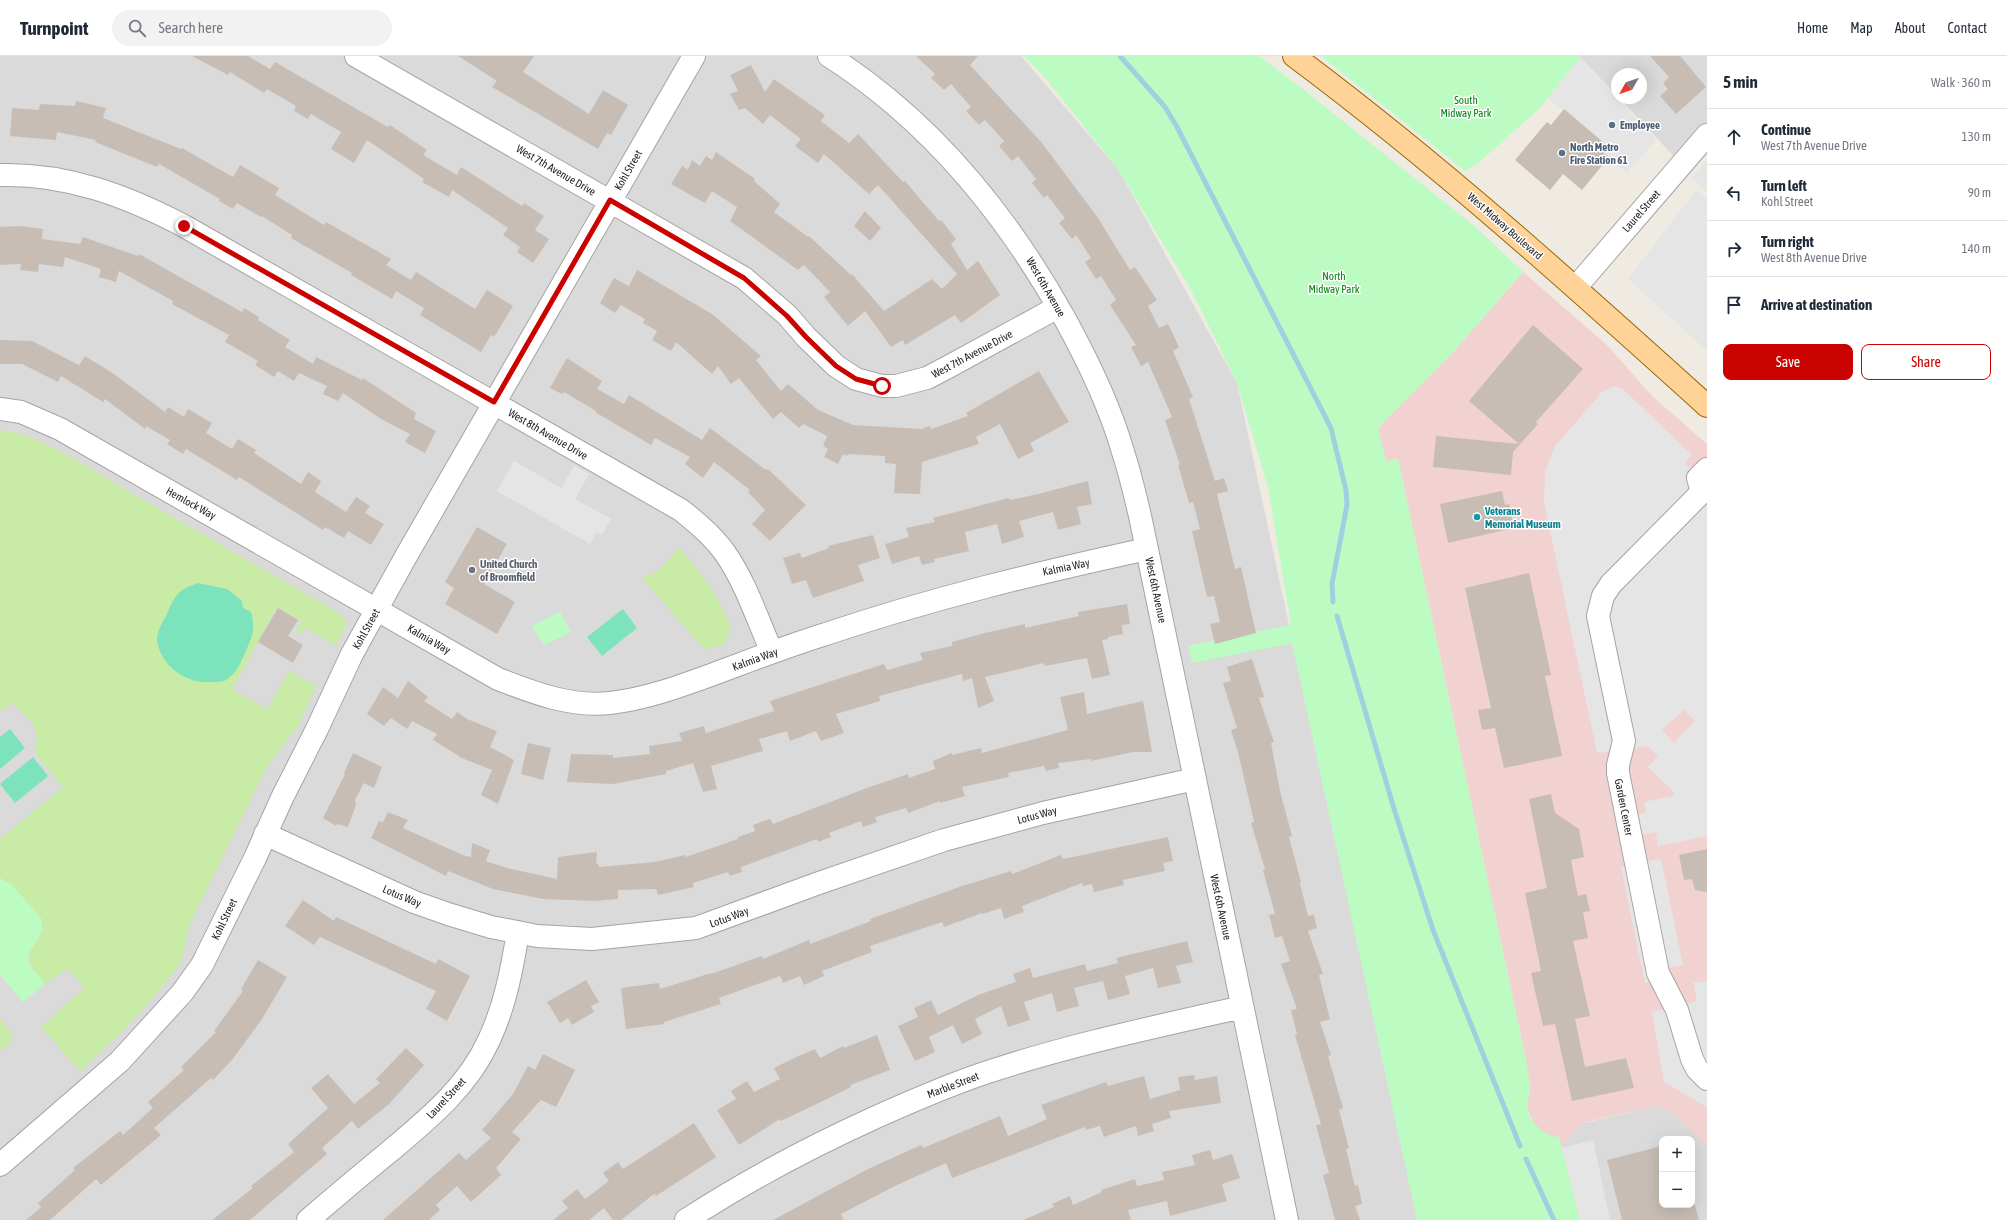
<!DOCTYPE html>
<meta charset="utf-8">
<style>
:root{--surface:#fff;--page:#f2f2f3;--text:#1f2937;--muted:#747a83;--line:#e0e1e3;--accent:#ca0200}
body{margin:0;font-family:"Asap Condensed",sans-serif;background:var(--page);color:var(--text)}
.controls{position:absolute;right:12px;bottom:12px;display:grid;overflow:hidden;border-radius:8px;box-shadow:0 4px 16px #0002}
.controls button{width:36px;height:36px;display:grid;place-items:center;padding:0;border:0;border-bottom:1px solid var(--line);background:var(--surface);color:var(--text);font:20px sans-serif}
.compass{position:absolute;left:1611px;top:12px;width:36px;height:36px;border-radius:50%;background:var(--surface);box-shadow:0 4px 16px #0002;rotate:230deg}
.stop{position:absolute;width:12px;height:12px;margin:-9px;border:3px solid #ca0200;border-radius:50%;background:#fff}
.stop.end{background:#ca0200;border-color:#fff;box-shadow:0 1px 4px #0008}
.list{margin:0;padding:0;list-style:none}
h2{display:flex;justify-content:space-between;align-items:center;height:52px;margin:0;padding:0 16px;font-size:17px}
h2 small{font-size:13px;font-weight:400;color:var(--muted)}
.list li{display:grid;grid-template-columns:26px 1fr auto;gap:12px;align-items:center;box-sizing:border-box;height:56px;padding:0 16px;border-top:1px solid var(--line)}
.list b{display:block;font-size:15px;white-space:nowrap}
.list p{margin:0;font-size:13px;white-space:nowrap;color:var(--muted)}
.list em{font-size:13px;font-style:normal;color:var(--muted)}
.actions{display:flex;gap:8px;padding:12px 16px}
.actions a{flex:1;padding:9px 0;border:1px solid var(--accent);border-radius:8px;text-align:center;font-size:14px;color:var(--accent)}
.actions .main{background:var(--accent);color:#fff}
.icon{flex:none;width:22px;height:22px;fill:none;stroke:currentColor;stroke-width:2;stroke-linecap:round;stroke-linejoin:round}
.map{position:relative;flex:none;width:1707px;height:1164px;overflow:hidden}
header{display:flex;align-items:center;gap:24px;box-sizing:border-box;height:56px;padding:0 20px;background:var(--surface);border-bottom:1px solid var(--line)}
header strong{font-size:19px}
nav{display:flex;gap:22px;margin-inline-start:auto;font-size:14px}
.search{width:280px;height:36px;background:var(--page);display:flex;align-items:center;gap:10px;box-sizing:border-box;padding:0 14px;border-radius:22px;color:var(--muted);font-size:15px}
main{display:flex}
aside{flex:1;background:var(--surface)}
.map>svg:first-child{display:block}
</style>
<header>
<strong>Turnpoint</strong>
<div class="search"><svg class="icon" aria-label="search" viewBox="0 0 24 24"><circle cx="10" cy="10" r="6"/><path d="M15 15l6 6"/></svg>Search here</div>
<nav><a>Home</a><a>Map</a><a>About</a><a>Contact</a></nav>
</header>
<main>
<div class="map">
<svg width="1707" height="1164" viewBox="0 0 1707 1164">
<rect width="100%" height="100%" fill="#efebe2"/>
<!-- residential -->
<path fill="#dbdada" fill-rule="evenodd" d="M0 0H1021L1118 113 1237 327 1405 1108 1658 1050 1675 1059 1707 1087V1164H0ZM1662 1083H1692V1149H1662Z
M1579 0H1707V81L1681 108 1619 42H1641V18H1617V40Z"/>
<!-- commercial -->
<path fill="#f1d2d0" d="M1523 216 1609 291 1652 340 1707 388V1090L1675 1059 1658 1050 1581 1067 1562 1092 1559 1081 1543 1076 1534 1068 1529 1057 1527 1049 1530 1033 1526 1004 1398 403 1386 405 1378 372 1455 294Z"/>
<!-- grass -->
<path fill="#c8eca5" d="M0 374C45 380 95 416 135 439 204 479 272 518 340 558L346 564V569L336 589 304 572 300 579 295 575 301 565 277 551 232 634 267 653 289 615 316 630 298 670 266 712 189 870 184 894 178 910 157 937 121 977 80 1015 41 971 84 932 68 912 45 928C29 908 22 903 40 881L12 829 0 822V783L63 731 35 697 37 681 33 668 12 647 0 656Z
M679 492C704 521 717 536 731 572L724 588 705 594 642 522 655 517Z
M0 963 11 976V985L6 991 0 994Z"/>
<!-- park -->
<path fill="#bcfcc2" d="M1023 0H1259L1304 34 1477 172 1523 216 1455 294 1378 372 1386 405 1398 403 1526 1004C1527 1013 1530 1023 1530 1032 1530 1038 1527 1043 1527 1048 1527 1065 1543 1080 1559 1081L1580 1164H1417L1292 587 1192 607 1188 590 1291 569 1268 432 1237 327 1191 234 1118 113 1042 18Z
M1321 0H1578L1580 2 1539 53 1476 109 1465 115Z
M560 556 571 576 544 589 532 570Z
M0 822 12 829 41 862C48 885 20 893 31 911 35 917 41 922 45 928L23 946 0 919Z"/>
<!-- pitch -->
<path fill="#7ce3bc" d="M198 527 227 533 242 545 243 552 251 556C256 574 252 580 245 597 241 606 236 618 226 624 223 626 216 626 211 626 188 628 164 613 158 589 155 579 161 569 166 560 174 542 177 533 198 527Z
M623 553 637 572 602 600 587 581Z
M10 673 25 692 0 713V681Z
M33 701 48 720 15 747 0 728Z"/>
<!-- parking -->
<path fill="#e5e5e5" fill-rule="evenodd" d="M1580 2 1656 84 1627 117 1598 92 1603 86 1548 42Z
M1707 104V136L1691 122Z
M1696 134 1707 143V295L1628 223Z
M1614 330 1623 333 1692 399 1686 405V409L1693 413 1707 431V630L1705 632 1707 633V780L1658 790 1656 776 1639 779 1636 759 1646 757 1644 746 1673 740 1675 737 1648 711 1658 700 1647 690 1597 697 1544 446 1545 416 1555 390 1602 336ZM1684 654 1695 665 1674 687 1662 674Z
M514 405 561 432 574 410 589 418 575 443 611 463 602 479 597 476 590 488 497 435Z
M1661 803 1683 909 1666 912 1673 921 1645 927 1621 811Z
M1707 925V1051L1664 1026 1652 956 1697 945 1693 927Z
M1594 1084 1595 1093 1610 1164H1580L1562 1092Z"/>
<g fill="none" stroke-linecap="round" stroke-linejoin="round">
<!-- stream -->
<path stroke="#a0d0df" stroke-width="5" d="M1120 0 1165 51 1177 71 1331 372 1346 434 1347 449 1332 528 1333 546
M1337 560 1395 756 1433 874 1520 1090
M1526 1103 1554 1164"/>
</g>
<!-- building -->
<path fill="#c7bdb5" d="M192 0H248L270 13 275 6 388 71 390 69 427 94 423 99 457 119 461 111 522 150 524 147 544 160 535 174 549 183 533 207 517 196 520 191 503 179 508 172 452 134 449 141 422 126 424 123 367 84 354 107 331 93 341 76 311 58 308 63 294 55 296 50 267 33 264 37 230 16 228 19Z
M458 0H534L523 16 589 58 603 34 628 49 611 79 607 77 598 93 492 31 497 25Z
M916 0H978L970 9 1042 87 1098 162 1130 214 1135 211 1157 244 1148 250 1159 272 1168 268 1179 291 1173 295 1193 341 1189 343 1215 425 1224 422 1228 435 1217 438 1235 513 1241 511 1256 577 1215 588 1210 568 1220 566 1214 540 1207 541 1192 475 1200 473 1193 446 1189 447 1178 409H1180L1165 364 1172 361 1148 306 1141 310 1131 291 1136 289 1110 249 1116 244 1101 220 1096 223 1085 206 1091 202 1076 179 1072 183 1059 167 1065 162 1047 139 1044 142 1032 127 1036 123 1018 100 1012 105 999 90 1004 85 985 64 979 69 966 55 971 51 951 28 944 34 931 22 935 18Z
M1650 0H1680L1706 31 1676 58 1660 40 1668 33 1663 27 1669 21Z
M751 9 765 36 774 23 825 59 821 65 849 87 858 78 903 126 905 125 939 165 941 164 956 183 951 188 967 214 978 205 1000 239 961 267 955 259 905 289 903 284 891 291 865 255 848 270 824 241 830 236 804 209 798 214 730 165 737 151 712 135 705 147 671 128 682 110 688 114 692 104 700 110 706 100 712 104 716 96 755 123 754 125 780 148 774 156 808 181 809 180 851 219 852 218 884 255 932 223 942 233 957 218 878 129 869 138 824 98 818 107 795 90 801 83 770 59 763 68 745 52 739 54 730 38 738 35 730 19Z
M76 45 106 52 103 62 181 93 182 92 233 121 240 109 279 132 275 139 324 169 326 166 391 203 386 209 411 224 416 216 475 253 487 234 513 250 494 281 491 279 481 296 420 259 424 252 396 235 392 243 351 219 352 217 291 182 292 179 262 160 261 161 237 147 233 153 219 145 220 143 159 108 157 111 95 86 96 84 57 76 56 84 10 80 12 52 39 54 40 48 75 50Z
M1564 53 1603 86 1598 92 1609 101 1582 134 1563 118 1550 134 1515 104 1547 66 1551 69Z
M865 155 881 172 870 185 854 170Z
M20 170 43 173 42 183 80 188 83 181 138 200 139 198 242 256 244 252 259 261 258 264 290 284 285 291 313 308 316 301 362 324 363 322 416 357 414 363 436 375 425 397 405 386 410 378 381 363 343 337 338 345 323 338 327 330 299 317 294 325 278 315 274 321 255 309 258 305 225 286 229 279 172 248 173 245 119 215 116 226 99 221 101 213 65 201 63 211 39 208 38 216 20 214 21 208 0 209V171Z
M637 214 712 258 761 300 756 304 781 335 788 328 818 354 853 369 922 373 929 370 931 373 968 360 966 357 1039 315 1069 366 1030 387 1034 395 1018 403 1000 368 976 381 979 388 922 406 920 438 894 437 896 408 885 407V400L848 398 847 400 843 398 838 408 824 401 828 393 823 390 827 380 803 368 799 372 781 356 773 363 739 322 731 328 718 310 712 318 676 286 671 295 652 284 657 275 643 267 645 263 621 249 615 257 600 247 614 222 629 230Z
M1533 269 1583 313 1536 366 1538 368 1513 396 1511 419 1433 411 1436 380 1519 388 1469 345Z
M0 284 32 285 79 309 85 300 114 318 165 356 168 351 184 361 188 353 212 367 206 377 232 393 238 383 256 394 254 397 301 428 308 416 321 425 315 436 346 456 356 441 370 450 365 457 384 468 371 489 348 475 344 482 325 471 323 474 239 421 237 424 186 393 183 398 167 388 170 384 146 370 145 373 105 343 103 346 61 320 58 326 22 308H0Z
M567 302 602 325 597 333 624 348 629 339 702 384 710 372 766 414 768 413 806 449 770 485 752 468 765 454 748 436 750 434 714 406 703 422 685 408 690 401 655 382 651 389 595 356 596 355 564 336 562 338 550 332Z
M1088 425 1092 448 1077 451 1081 468 1058 474 1053 456 1019 465 1024 481 1002 488 997 468 965 476 969 495 934 503 935 506 922 509 919 500 892 508 885 488 909 481 906 472 935 466 933 462 1009 442 1010 444 1038 438Z
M1502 435 1505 449 1509 448 1514 472 1448 487 1440 448Z
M477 471 507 488 484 528 515 546 497 578 445 548 454 532 445 526Z
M873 479 880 502 858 509 864 525 813 542 806 524 792 528 783 502 800 497 802 502 829 492 828 490Z
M1529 517 1551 619 1545 620 1562 700 1504 712 1495 672 1482 674 1478 654 1491 652 1465 532Z
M1127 548 1130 568 1122 569 1123 578 1108 581V583L1102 584 1110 619 1092 623 1087 602 1045 610 1044 607 985 621 994 645 978 652 972 622 963 625 962 618 879 640 880 645 836 658 844 677 821 685 816 675 790 685 787 675 759 683 763 695 711 710 717 733 703 736 693 707 666 715V718L613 728 567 726 571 698 613 699V702L650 698 649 690 682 685 679 677 704 670 706 677 774 655 770 645 884 608 887 614 923 604 920 597 952 590V586L985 577 1025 568V572L1079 560 1078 556Z
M278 552 298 564 288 580 303 589 293 607 258 586Z
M1252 603 1264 641 1259 642 1274 686 1271 687 1280 735 1292 780 1289 781 1301 826 1300 827 1308 860 1314 859 1317 872 1308 875 1323 918 1319 919 1330 963 1320 966 1331 999 1328 1000 1343 1052 1339 1054 1349 1092 1346 1093 1355 1130 1358 1129 1362 1148 1355 1150 1360 1164H1335L1323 1119 1329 1117 1316 1069 1321 1068 1295 979 1297 978 1291 954 1297 953 1281 908 1290 905 1282 880 1275 882 1269 859 1275 858 1263 814 1265 813 1251 767 1254 766 1238 696 1231 674 1237 672 1223 627 1231 625 1227 611Z
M408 625 428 641 424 645 452 663 457 656 467 663 497 675 490 691 514 704 498 748 481 739 492 714 459 701V700L433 684 437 678 412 665 407 673 391 662 384 670 367 658 383 631 398 642Z
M1084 636 1087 658 1143 645 1152 696H1133L1091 705V703L1058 707 1059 712 1046 715 1044 710 1008 717 1009 721 962 731 965 740 940 747V745L908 757 906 752 875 761 877 766 863 771 861 765 829 777 831 781 818 786 817 783 741 811 742 816 730 820 728 816 693 827 694 831 658 839 656 833 618 834V843L594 845 543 843 493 833 448 815 446 820 371 782 379 765 383 766 388 756 408 764 403 772 465 800 471 801 472 787 490 794 486 805 507 812 557 823 558 801 597 796 596 808 598 807 599 811 655 806 685 799 686 801 738 783V781L755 775 753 769 770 763 773 768 864 733 908 718 909 722 935 713 933 705 952 697V699L981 692 982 697 1068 674 1060 641Z
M528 687 551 692 543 724 521 718Z
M353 697 382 711 374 732 364 727 355 744 356 749 348 771 337 768 336 770 323 762 345 718 344 717Z
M1551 738 1555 757 1579 773 1584 801 1571 804 1578 840 1586 838 1590 855 1583 856 1588 882 1573 885 1590 960 1575 963 1585 1011 1626 1002 1634 1032 1572 1045 1555 968 1543 970 1531 917 1541 915 1525 837 1547 832 1529 743Z
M1168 781 1173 805 1163 807 1165 815 1123 824 1124 829 1094 836 1092 828 1083 830 1082 827 1022 850 1024 856 1004 863 1001 852 983 858 982 857 944 871 942 866 870 890 872 896 822 915 824 920 804 929 800 920 783 927 780 920 719 942 721 948 664 966V968L626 973 621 932 659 927 660 933 711 917V918L762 900 763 903 809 884 810 888 871 865 870 863 962 830 1011 815 1012 818 1061 799 1063 803Z
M1707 793V836L1695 834 1692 823 1684 824 1679 799Z
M303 844 334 865 336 861 436 908 438 903 470 920 447 965 426 953 436 935 320 881 314 889 285 870Z
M1187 885 1193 906 1176 910 1181 927 1158 932 1153 912 1125 920 1130 938 1108 944 1103 925 1074 932 1079 950 1057 956 1052 937 1024 946 1030 964 1008 971 1001 950 975 963 982 978 962 988 953 969 929 981 935 996 915 1005 898 970 918 961 914 952 931 944 938 959 978 939 1016 926 1013 918 1030 912 1033 922 1085 908 1087 915 1118 907 1116 902Z
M258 904 287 921 262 963 232 1004 213 1024 211 1022 154 1072 161 1079 101 1129 96 1123 50 1164H26L41 1151 38 1147 75 1114 73 1112 120 1075 123 1079 153 1052 148 1046 184 1014 181 1011 216 976 214 975 243 935 241 933Z
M586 924 599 946 591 950 594 956 572 969 568 962 560 967 547 946Z
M877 979 890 1014 850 1029 851 1031 825 1044 781 1065 780 1063 739 1089 717 1054 736 1043 731 1035 747 1025 754 1036 780 1023 774 1012 794 1002 815 993 820 1002 843 990 844 992Z
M406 992 424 1009 389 1048 358 1073 352 1065 322 1092 327 1098 250 1164H212L253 1132 251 1130 294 1096 288 1088 328 1052 311 1032 328 1018 354 1048 380 1027 376 1023Z
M543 998 575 1014 556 1051 541 1044 512 1076 521 1083 496 1112 501 1119 471 1146 457 1130 436 1149 440 1154 429 1164H383L459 1097 466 1104 491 1082 482 1074 513 1038 528 1010 535 1014Z
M1194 1019 1195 1024 1217 1020 1221 1047 1169 1055 1171 1062 1152 1068 1154 1075 1138 1080 1136 1070 1104 1081 1100 1070 1086 1074 1085 1071 952 1122 946 1107 895 1130 841 1158 844 1164H773L868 1113 921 1089 923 1092 1000 1060 1008 1080 1047 1063 1041 1049 1106 1026 1108 1030 1144 1020 1150 1043 1180 1034 1178 1021Z
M694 1067 716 1101 656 1140 654 1138 621 1164H613L604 1152 589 1164H553L568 1152 562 1145 577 1133 585 1143 609 1125 603 1117 618 1106 623 1113Z
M1662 1090V1149H1695L1699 1164H1622L1607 1104Z
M1210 1094 1213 1104 1232 1098 1240 1122 1222 1128 1227 1145 1170 1160 1167 1145 1128 1154 1131 1164H1023L1054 1151 1052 1148 1070 1140 1073 1149 1102 1136 1101 1134 1135 1123 1137 1130 1164 1124 1162 1116 1195 1109 1192 1099Z"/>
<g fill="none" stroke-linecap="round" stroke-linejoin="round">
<!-- minor casing -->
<g stroke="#a4a4a4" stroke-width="24">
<path id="minor" d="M356 0 744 222 787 259 806 281 836 310 856 323 882 330H896L927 322 948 311 1058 251
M829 0C931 65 1007 159 1065 263 1088 305 1110 350 1123 396 1130 417 1135 439 1140 460L1287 1164
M0 119C66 117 127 140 184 170L681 454C697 467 713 480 725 497 745 525 758 565 772 596
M1576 231 1707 79
M0 353 21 356 60 373 498 623C534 637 570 651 610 647 645 643 678 631 711 619 749 605 787 590 826 578 933 542 1037 517 1147 493
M1702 436 1698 422 1707 413
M1707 436H1702L1611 528 1603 540 1598 560 1624 685 1618 709V717L1658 917 1677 954 1692 1003 1697 1013 1707 1023
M265 778 414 846 448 858 491 871 537 880 592 883 696 872 819 827 944 784 1043 757 1195 723
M0 1109 120 1005 182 937 202 909 255 802 282 742 317 673 352 598 405 502 694 0
M308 1164C335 1141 362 1118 389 1096 427 1064 468 1031 489 984 505 950 512 913 518 876
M686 1164C746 1125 808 1092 874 1062 914 1044 955 1026 997 1013 1077 987 1160 970 1242 951"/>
</g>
<!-- major casing -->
<g stroke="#966600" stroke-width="24">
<path id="major" d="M1294 0C1439 108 1573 229 1707 350"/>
</g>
<!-- minor -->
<use href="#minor" stroke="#fff" stroke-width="22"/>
<!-- major -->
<use href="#major" stroke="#ffd397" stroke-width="22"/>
</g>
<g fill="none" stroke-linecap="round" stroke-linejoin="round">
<!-- route -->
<path stroke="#ca0200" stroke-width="5" d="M184 170 494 346 610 144 744 222 787 260 806 281 836 310 856 323 882 330"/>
</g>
<!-- markers -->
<g fill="#5c6f8a" stroke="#fff" stroke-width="1.5">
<circle cx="1612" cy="69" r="4"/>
<circle cx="1562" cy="97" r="4"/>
</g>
<circle fill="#0f9aa8" stroke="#fff" stroke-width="1.5" cx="1477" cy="461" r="4"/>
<circle fill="#6b7280" stroke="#fff" stroke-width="1.5" cx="472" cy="514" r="4"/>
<g text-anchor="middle" stroke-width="3" stroke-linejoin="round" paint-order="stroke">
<!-- park labels -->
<g font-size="11" fill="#068111" stroke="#fff">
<text x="1466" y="48">South<tspan x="1466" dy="13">Midway Park</tspan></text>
<text x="1334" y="224">North<tspan x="1334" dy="13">Midway Park</tspan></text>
</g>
<!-- service labels -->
<g font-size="11" font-weight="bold" fill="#4e5e75" stroke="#fff" text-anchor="start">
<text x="1620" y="73">Employee</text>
<text x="1570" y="95">North Metro<tspan x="1570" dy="13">Fire Station 61</tspan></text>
</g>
<!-- street labels -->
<g font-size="11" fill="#1d1d1d" stroke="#fff">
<text transform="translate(556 114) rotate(30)" y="4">West 7th Avenue Drive</text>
<text transform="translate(628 114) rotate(-60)" y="4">Kohl Street</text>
<text transform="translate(1641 155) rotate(-49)" y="4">Laurel Street</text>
<text transform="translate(1505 170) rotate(41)" y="4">West Midway Boulevard</text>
<text transform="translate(1046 231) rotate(60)" y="4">West 6th Avenue</text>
<text transform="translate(972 298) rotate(-28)" y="4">West 7th Avenue Drive</text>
<text transform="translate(548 378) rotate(30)" y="4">West 8th Avenue Drive</text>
<text transform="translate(191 447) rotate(29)" y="4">Hemlock Way</text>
<text transform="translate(1066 511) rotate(-12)" y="4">Kalmia Way</text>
<text transform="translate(1156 534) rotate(78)" y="4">West 6th Avenue</text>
<text transform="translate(366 573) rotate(-61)" y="4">Kohl Street</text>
<text transform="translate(429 583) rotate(30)" y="4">Kalmia Way</text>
<text transform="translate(755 603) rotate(-20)" y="4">Kalmia Way</text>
<text transform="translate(1624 751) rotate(79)" y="4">Garden Center</text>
<text transform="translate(1037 759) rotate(-15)" y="4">Lotus Way</text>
<text transform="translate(402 840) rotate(23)" y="4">Lotus Way</text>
<text transform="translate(1221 851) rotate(78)" y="4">West 6th Avenue</text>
<text transform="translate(729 861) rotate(-20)" y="4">Lotus Way</text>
<text transform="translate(224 863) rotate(-64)" y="4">Kohl Street</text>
<text transform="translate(953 1029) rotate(-21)" y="4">Marble Street</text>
<text transform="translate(446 1042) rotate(-47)" y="4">Laurel Street</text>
</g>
<!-- culture labels -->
<g font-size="11" font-weight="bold" fill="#0d838f" stroke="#fff" text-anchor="start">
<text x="1485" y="459">Veterans<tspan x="1485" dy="13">Memorial Museum</tspan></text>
</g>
<!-- worship labels -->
<g font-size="11" font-weight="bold" fill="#5b616d" stroke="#fff" text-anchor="start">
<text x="480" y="512">United Church<tspan x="480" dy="13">of Broomfield</tspan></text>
</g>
</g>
</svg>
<div class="controls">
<button>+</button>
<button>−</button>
</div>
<svg class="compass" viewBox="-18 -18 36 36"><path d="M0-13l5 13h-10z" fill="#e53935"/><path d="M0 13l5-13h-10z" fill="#747a83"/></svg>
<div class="stop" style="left:882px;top:330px"></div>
<div class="stop end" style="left:184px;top:170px"></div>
</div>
<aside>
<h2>5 min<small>Walk · 360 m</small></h2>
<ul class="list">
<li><svg class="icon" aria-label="ahead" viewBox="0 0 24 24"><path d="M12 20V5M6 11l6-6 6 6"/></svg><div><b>Continue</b><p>West 7th Avenue Drive</p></div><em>130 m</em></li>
<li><svg class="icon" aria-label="left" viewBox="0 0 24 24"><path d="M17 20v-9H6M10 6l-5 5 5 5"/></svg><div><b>Turn left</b><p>Kohl Street</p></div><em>90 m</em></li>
<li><svg class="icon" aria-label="right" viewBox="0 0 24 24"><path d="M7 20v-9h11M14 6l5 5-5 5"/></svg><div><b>Turn right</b><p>West 8th Avenue Drive</p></div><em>140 m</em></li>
<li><svg class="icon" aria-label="arrive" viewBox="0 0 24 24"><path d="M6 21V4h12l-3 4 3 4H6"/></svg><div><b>Arrive at destination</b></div></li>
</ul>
<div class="actions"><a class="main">Save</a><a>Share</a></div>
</aside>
</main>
